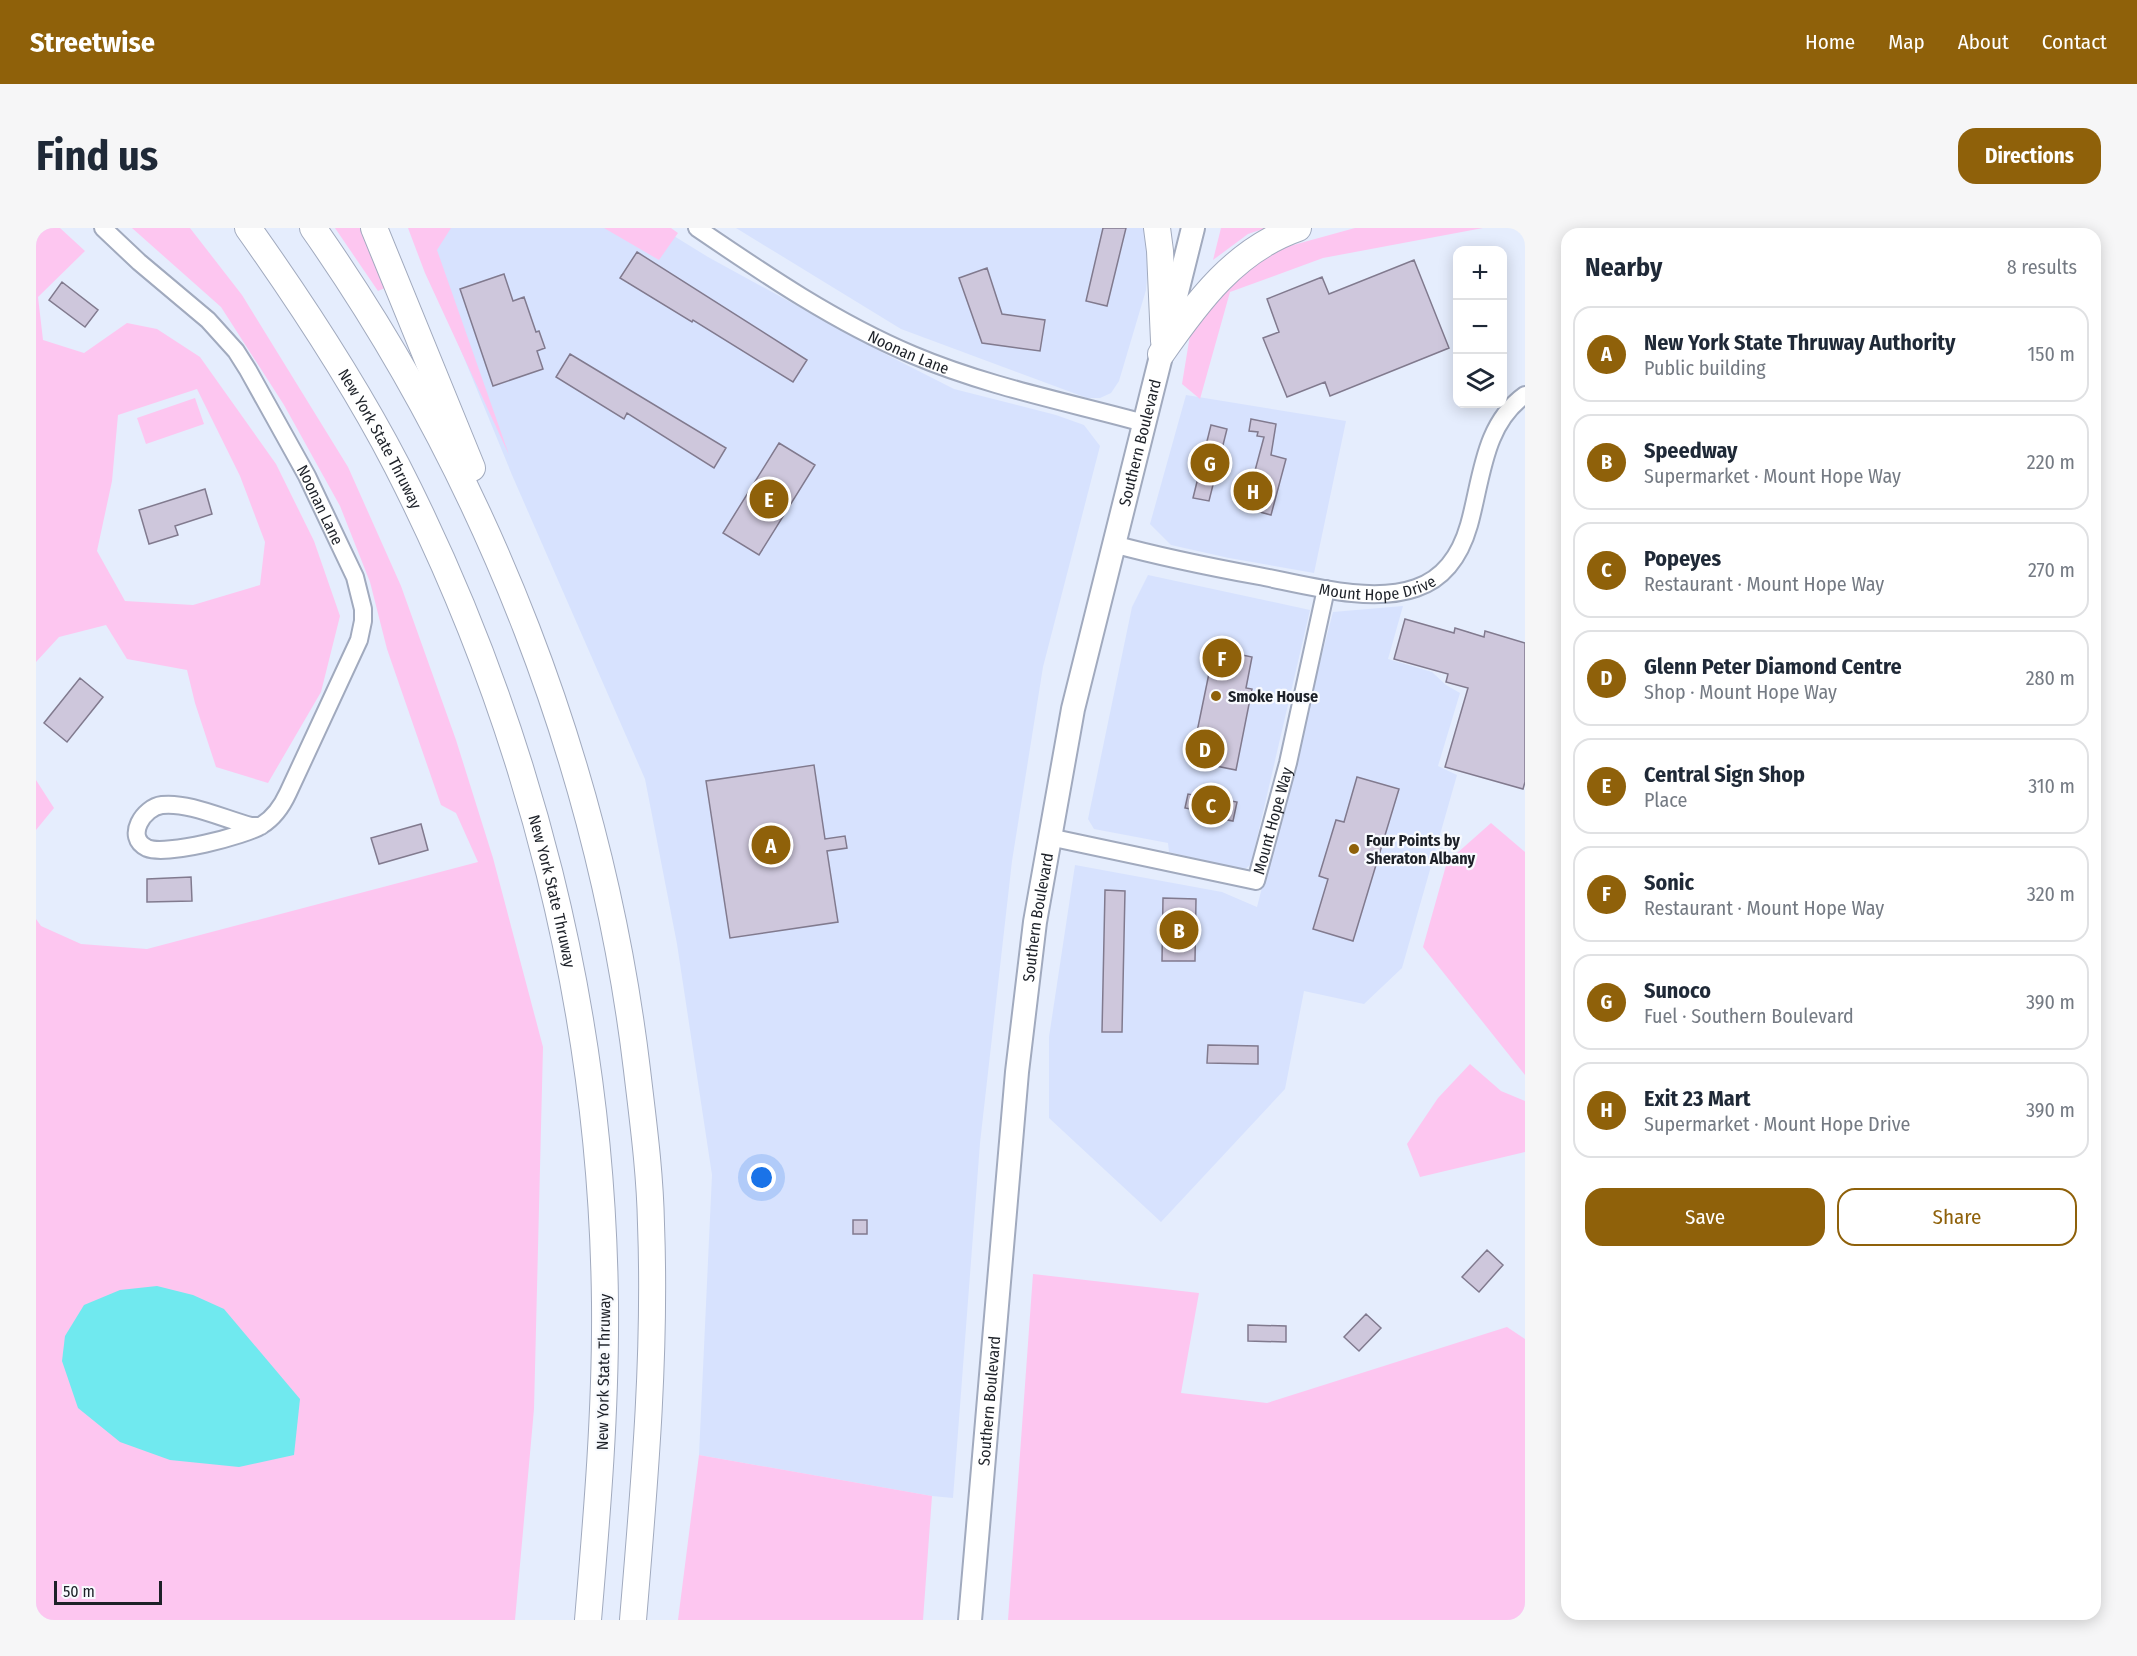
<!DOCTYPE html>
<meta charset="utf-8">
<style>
:root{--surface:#fff;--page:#f6f6f7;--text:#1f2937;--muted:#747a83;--line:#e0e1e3;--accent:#8f610a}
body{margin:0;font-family:"Fira Sans Condensed",sans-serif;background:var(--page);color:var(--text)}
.controls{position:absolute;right:18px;top:18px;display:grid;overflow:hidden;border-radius:12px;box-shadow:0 3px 15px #0003}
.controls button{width:54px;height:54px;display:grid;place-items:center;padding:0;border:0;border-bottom:2px solid var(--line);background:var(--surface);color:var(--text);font:30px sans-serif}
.scale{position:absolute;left:18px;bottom:15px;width:108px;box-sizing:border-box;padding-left:6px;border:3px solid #1d2128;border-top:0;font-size:16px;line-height:21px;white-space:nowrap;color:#1d2128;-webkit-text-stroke:4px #f8fafe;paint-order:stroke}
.you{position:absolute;left:726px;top:950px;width:21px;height:21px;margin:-15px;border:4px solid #fff;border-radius:50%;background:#1a73e8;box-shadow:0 0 0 9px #1a73e833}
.badge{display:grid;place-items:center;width:39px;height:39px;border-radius:50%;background:var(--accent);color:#fff;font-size:20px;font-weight:700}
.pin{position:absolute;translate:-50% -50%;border:3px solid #fff;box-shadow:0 2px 6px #0006}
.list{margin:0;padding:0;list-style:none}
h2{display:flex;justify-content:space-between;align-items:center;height:78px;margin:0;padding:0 24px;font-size:26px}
h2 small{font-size:20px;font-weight:400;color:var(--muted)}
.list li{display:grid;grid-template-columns:39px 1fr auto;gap:18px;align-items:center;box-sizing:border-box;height:96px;margin:0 12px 12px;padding:0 12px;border:2px solid var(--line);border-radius:18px}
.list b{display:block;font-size:22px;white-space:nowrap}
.list p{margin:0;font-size:20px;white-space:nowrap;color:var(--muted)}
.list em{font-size:20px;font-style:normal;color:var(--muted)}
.actions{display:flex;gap:12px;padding:18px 24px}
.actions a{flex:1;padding:14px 0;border:2px solid var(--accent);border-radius:18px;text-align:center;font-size:21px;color:var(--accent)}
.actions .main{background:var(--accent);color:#fff}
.icon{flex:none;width:33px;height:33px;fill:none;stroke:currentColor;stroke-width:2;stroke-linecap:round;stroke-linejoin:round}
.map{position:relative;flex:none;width:1489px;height:1392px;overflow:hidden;border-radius:18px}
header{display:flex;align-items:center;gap:36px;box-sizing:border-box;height:84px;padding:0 30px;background:var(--accent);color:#fff}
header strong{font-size:28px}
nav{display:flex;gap:33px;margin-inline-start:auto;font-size:21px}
.intro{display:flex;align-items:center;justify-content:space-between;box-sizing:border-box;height:144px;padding:0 36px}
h1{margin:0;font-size:42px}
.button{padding:15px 27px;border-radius:18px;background:var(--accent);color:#fff;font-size:21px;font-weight:700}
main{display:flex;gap:36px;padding:0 36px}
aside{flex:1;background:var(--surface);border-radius:18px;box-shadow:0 3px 15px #0003}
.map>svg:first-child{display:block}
</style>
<header>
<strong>Streetwise</strong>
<nav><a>Home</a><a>Map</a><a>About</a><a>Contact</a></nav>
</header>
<div class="intro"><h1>Find us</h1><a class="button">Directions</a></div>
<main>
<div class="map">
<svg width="1489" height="1392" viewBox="0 0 1489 1392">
<rect width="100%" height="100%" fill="#e5edfd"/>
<!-- built -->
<path fill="#d7e2fe" d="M383 0H625L672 29 853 128 918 161 1020 187 1048 197 1064 218 1007 439 976 633 944 915 917 1270 896 1268 663 1227 676 947 641 716 609 551 476 247 401 64Z
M700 0H1111L1113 26 1110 62 1083 153 1075 165 1064 170H1051L865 101Z
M1150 167 1310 193 1278 345 1193 330 1135 317 1114 296Z
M1112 347 1274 382 1215 636 1208 642 1133 624 1132 615 1058 601 1052 591 1096 379Z
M1367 378 1352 431 1396 444 1410 457 1424 465 1402 538 1421 547 1366 740 1328 776 1268 763 1249 861 1125 994 1013 890V809L1039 637 1186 664 1221 679 1297 384Z"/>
<!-- green -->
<path fill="#fdc6f0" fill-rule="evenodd" d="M0 0H24L49 23 2 69 7 112 48 125 91 95 121 101 164 129 240 236 278 313 304 388 285 464 232 555 180 539 159 475 151 442 91 431 70 397 23 409 0 434ZM161 161 204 248 229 314 224 357 157 377 89 373 61 323 76 253 82 187Z
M96 0H154L206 67 312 239 365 358 420 512 457 630 507 819 498 1181 479 1392H0V691L5 698 45 716 111 721 442 634 420 585 405 577 351 421 334 354 304 278 248 177 185 79Z
M299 0H327L351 59 342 63Z
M372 0H415L401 22 473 227 389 45Z
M568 0H635L642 5 623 32Z
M1185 0H1230L1212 6 1177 32Z
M1319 0H1447L1287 30 1194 64 1164 171 1146 156 1154 107 1176 73 1204 45 1239 22Z
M159 170 168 196 110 216 101 190Z
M0 552 18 580 0 602Z
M1455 595 1489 624V847L1387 719 1411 634Z
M1434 836 1465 863 1489 873V924L1384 949 1371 916 1402 870Z
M997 1046 1163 1065 1145 1165 1231 1175 1471 1099 1489 1111V1392H972Z
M663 1227 896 1268 887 1392H642Z"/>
<!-- water -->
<path fill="#70e9ef" d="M121 1058 157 1067 188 1081 264 1171 258 1227 203 1239 134 1232 84 1214 42 1180 26 1133 29 1108 48 1077 84 1062Z"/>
<!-- building -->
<path fill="#cec7dc" stroke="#817a8e" stroke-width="1.5" d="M1067 0H1090L1071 78 1050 73Z
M601 24 771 132 757 154 657 92 656 94 584 50Z
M1378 32 1413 120 1294 168 1289 154 1251 169 1227 110 1243 104 1231 71 1286 49 1293 66Z
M951 40 966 86 1009 92 1004 123 946 115 923 50Z
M468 46 477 73 488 69 500 104 503 103 509 120 501 123 507 141 457 158 424 61Z
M26 54 62 82 49 99 13 72Z
M534 126 690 220 678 240 591 185 588 191 520 149Z
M1215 191 1240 196 1235 227 1250 231 1235 287 1209 280 1228 209 1221 208 1222 204 1213 203Z
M1175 197 1191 201 1173 273 1157 270Z
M743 215 779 237 723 327 687 305Z
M169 261 176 286 139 298 142 307 113 316 103 282Z
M1369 391 1418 405 1419 400 1448 409 1449 403 1489 415V554L1487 561 1409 539 1432 460 1410 454 1412 446 1358 431Z
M1178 421 1216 429 1210 460 1216 461 1200 542 1155 533Z
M44 450 67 469 31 514 8 495Z
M778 537 789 611 809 608 811 620 791 623 802 694 694 710 670 553Z
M1321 549 1363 561 1317 713 1277 701 1292 651 1283 648 1300 592 1308 594Z
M1169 564 1185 567 1184 571 1201 574 1197 593 1166 587 1165 583 1149 580 1152 566 1168 569Z
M385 596 392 622 343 636 335 610Z
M155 649 156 673 111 674V651Z
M1069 662 1089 663 1086 804H1066Z
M1127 670 1160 671 1159 733H1126Z
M1172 817 1222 818V836L1171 835Z
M817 992H831V1006H817Z
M1451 1022 1467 1037 1443 1064 1426 1049Z
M1330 1086 1345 1100 1323 1123 1308 1109Z
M1212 1097 1250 1098V1114L1212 1113Z"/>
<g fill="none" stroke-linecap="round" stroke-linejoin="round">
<!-- minor casing -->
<g stroke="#a1aabe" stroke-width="20">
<g id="minor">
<path id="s1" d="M67 0 103 34 172 92 200 123 212 142 271 248 319 349 327 381V393L323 412 252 565C246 578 239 589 226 597 209 608 130 628 111 620 88 609 108 579 126 577 153 574 188 591 215 598H225"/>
<path id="s2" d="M661 0C730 47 799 94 877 127 950 158 1031 174 1108 195"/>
<path id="s3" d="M1077 316C1125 329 1174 339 1223 348 1270 357 1335 376 1380 360 1410 350 1425 325 1433 297 1446 251 1447 197 1489 167"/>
<path id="s4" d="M1013 609 1220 653 1252 535 1290 361"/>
</g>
</g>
<!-- major casing -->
<g stroke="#a1aabe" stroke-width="26">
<g id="major">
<path id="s5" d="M934 1392 981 844 999 694 1037 481 1157 0"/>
</g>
</g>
<!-- highway casing -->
<g stroke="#a1aabe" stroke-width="28">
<g id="highway">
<path id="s6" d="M212 0C266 76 318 155 361 238 493 496 566 785 569 1075 570 1181 561 1286 552 1392"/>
<path d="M277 0C451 248 565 541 601 842 607 893 614 944 615 996 620 1128 608 1260 597 1392"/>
<path d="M338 0 436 240"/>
<path d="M1121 0 1124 23 1128 113"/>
<path d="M1125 126C1162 73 1199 22 1262 0"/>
</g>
</g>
<!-- minor -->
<use href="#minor" stroke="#fff" stroke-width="16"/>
<!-- major -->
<use href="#major" stroke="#fff" stroke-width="22"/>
<!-- highway -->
<use href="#highway" stroke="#fff" stroke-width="26"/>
</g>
<!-- markers -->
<g fill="#8f610a" stroke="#f8fafe" stroke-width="2">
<circle cx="1180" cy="468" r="6"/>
<circle cx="1318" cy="621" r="6"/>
</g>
<g text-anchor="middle" stroke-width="4.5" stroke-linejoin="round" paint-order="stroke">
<!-- street labels -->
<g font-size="16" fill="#1d2128" stroke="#f8fafe">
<text dy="6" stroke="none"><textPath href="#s2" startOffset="246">Noonan Lane</textPath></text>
<text dy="6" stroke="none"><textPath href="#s6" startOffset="249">New York State Thruway</textPath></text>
<text dy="6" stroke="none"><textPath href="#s5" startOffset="1192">Southern Boulevard</textPath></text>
<text dy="6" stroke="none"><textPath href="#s1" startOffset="357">Noonan Lane</textPath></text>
<text dy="6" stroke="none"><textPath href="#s3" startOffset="270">Mount Hope Drive</textPath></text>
<text dy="6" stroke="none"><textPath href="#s4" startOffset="274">Mount Hope Way</textPath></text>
<text dy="6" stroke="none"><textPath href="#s6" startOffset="735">New York State Thruway</textPath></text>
<text dy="6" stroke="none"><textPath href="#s5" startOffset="706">Southern Boulevard</textPath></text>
<text transform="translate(567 1144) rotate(-89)" y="6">New York State Thruway</text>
<text dy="6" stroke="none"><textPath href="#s5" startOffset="220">Southern Boulevard</textPath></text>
</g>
<!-- poi labels -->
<g font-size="16" font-weight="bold" fill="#1d2128" stroke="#f8fafe" text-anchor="start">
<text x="1192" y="474">Smoke House</text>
<text x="1330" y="618">Four Points by<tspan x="1330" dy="18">Sheraton Albany</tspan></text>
</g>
</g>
</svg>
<div class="controls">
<button>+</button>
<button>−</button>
<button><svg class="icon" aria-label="layers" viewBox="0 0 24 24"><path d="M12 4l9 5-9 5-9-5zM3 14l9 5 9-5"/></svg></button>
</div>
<div class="scale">50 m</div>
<div class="you"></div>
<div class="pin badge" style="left:735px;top:617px">A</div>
<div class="pin badge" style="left:1143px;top:702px">B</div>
<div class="pin badge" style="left:1175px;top:577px">C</div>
<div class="pin badge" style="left:1169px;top:521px">D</div>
<div class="pin badge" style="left:733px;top:271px">E</div>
<div class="pin badge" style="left:1186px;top:430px">F</div>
<div class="pin badge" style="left:1174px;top:235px">G</div>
<div class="pin badge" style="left:1217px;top:263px">H</div>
</div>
<aside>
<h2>Nearby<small>8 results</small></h2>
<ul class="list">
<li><span class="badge">A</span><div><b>New York State Thruway Authority</b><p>Public building</p></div><em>150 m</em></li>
<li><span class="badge">B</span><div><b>Speedway</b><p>Supermarket · Mount Hope Way</p></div><em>220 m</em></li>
<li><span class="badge">C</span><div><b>Popeyes</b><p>Restaurant · Mount Hope Way</p></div><em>270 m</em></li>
<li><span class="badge">D</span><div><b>Glenn Peter Diamond Centre</b><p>Shop · Mount Hope Way</p></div><em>280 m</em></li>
<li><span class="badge">E</span><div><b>Central Sign Shop</b><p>Place</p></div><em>310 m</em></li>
<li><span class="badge">F</span><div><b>Sonic</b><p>Restaurant · Mount Hope Way</p></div><em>320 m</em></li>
<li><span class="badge">G</span><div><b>Sunoco</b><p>Fuel · Southern Boulevard</p></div><em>390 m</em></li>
<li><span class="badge">H</span><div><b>Exit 23 Mart</b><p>Supermarket · Mount Hope Drive</p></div><em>390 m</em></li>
</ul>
<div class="actions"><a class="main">Save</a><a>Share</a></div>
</aside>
</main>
